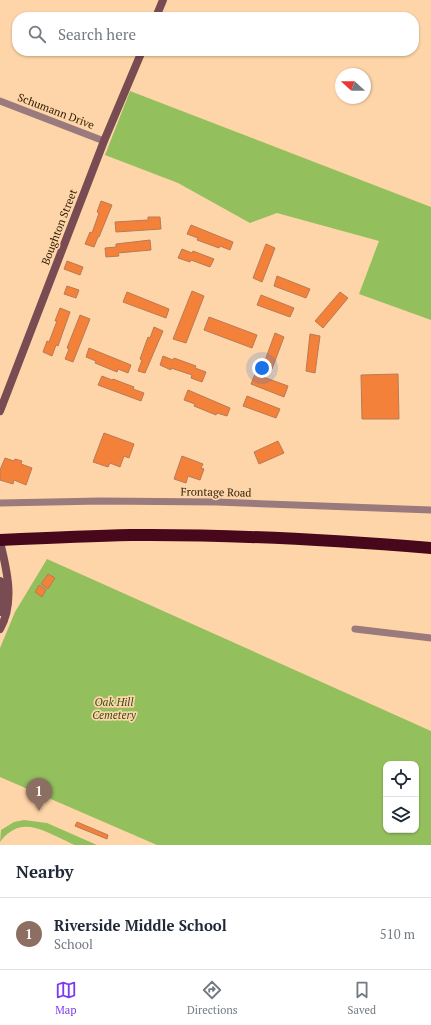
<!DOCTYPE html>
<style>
:root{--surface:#fff;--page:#f6f6f7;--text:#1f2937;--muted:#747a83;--line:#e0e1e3;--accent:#7c3aed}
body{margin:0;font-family:"PT Serif",serif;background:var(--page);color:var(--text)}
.controls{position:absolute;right:12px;bottom:12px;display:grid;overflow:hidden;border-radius:8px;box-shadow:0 1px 3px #0004}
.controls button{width:36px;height:36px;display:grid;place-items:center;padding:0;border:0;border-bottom:1px solid var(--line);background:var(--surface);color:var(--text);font:20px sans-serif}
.compass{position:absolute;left:335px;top:68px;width:36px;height:36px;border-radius:50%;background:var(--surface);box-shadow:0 1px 3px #0004;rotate:291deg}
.you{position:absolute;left:262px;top:368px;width:14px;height:14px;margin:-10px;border:3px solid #fff;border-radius:50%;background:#1a73e8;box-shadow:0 0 0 6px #1a73e833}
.badge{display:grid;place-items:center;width:26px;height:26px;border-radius:50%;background:var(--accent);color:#fff;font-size:13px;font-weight:700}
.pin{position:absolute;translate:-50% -33px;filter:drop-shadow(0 1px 2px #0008)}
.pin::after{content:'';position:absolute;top:21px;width:14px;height:12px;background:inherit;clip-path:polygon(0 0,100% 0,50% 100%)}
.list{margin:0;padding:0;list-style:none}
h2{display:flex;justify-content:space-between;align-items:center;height:52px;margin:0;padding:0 16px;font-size:17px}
h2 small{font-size:13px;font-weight:400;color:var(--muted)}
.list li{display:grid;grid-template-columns:26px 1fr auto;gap:12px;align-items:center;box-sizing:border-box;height:72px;padding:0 16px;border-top:1px solid var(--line)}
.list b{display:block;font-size:15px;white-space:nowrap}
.list p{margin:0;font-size:13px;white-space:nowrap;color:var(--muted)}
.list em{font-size:13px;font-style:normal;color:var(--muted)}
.icon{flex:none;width:22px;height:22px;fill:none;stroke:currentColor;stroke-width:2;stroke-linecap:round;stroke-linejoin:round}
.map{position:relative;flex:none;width:431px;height:845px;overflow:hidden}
.search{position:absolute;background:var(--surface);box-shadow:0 1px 3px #0004;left:12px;right:12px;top:12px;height:44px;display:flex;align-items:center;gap:10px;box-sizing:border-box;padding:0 14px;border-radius:16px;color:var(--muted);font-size:15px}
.sheet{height:124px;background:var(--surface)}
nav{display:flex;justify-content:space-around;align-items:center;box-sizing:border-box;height:56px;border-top:1px solid var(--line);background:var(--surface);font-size:11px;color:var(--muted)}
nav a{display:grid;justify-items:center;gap:2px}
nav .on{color:var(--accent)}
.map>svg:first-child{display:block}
</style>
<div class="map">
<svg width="431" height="845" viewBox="0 0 431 845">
<rect width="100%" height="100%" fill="#fed5a8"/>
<!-- green -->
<path fill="#93c05d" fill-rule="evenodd" d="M130 91 431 207V320L359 294 379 241 277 213 250 223 178 183 105 155Z
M47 559 431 731V845H157L0 777V648L15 612ZM386 764H416V830H386Z
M24 820 47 823 97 845C90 845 82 845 75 845 71 844 67 841 64 840 40 829 20 816 0 842L1 830 14 822Z"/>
<!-- building -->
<path fill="#f48139" stroke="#b97a57" d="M101 201 112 205 99 237H98L94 247 85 244 90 232 92 233 99 213 97 212Z
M148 217H160L161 229 116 232 115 222 148 220Z
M191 225 233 242 230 250 220 246 219 248 197 240 198 238 187 234Z
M150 240 151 250 118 253 119 256 106 257 105 248 116 247V244Z
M266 244 275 248 262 282 253 278Z
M182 249 192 253 193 251 214 259 210 267 191 260 190 262 178 258Z
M67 261 83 267 80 275 64 269Z
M277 276 310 289 306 298 274 286Z
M67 286 79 290 76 298 64 294Z
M192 291 204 296 186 343 173 339Z
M127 292 169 309 166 318 123 302Z
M340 292 348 298 323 328 315 321Z
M261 295 294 308 290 317 257 305Z
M60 308 70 312 58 346 56 345 52 356 43 352 47 341 49 342 57 321H55Z
M80 315 90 319 73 362 65 359 69 349 67 348Z
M209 317 257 335 252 348 204 330Z
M154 327 163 331 145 373 138 371 142 360 140 359 148 337 150 338Z
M275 333 284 337 272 369 263 366Z
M310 334 320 336 315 373 306 371Z
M89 348 131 365 128 373 118 369 117 372 95 363 96 361 86 357Z
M163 356 173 360 174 358 196 366 195 368 206 372 202 382 191 378 192 375 171 368V370L160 365Z
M255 374 288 386 284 397 251 384Z
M398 374 399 419H362L361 375Z
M102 376 112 380 113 379 134 387 133 389 144 393 141 401 98 385Z
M188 390 230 408 227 416 217 413 216 415 194 406 195 404 184 400Z
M247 396 280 409 276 418 243 406Z
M104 433 134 444 129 458 124 456 120 467 110 463 108 467 93 462Z
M278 441 284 453 259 464 254 452Z
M182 456 203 464 201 468 204 469 200 480 188 476 186 483 174 479Z
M5 458 14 461 15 459 22 461 21 464 32 468 26 485 14 480 13 484 0 480V470Z
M48 574 55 578 48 589 41 584Z
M39 585 46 590 42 597 35 592Z
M77 822 108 835 107 839 75 826Z"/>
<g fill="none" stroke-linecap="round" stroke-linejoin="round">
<!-- street -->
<path stroke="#9b7a7e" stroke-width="7" d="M0 101 104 141
M0 503 101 501 216 502 431 510
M355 629 431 638"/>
<!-- secondary -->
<path stroke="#794b52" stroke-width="8" d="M156 17 163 0
M0 411 104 141 142 51
M0 542C7 570 15 603 0 629
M0 581 1 594 0 612"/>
<!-- highway -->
<path stroke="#47081b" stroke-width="12" d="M0 540C43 538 87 536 131 535 231 534 331 540 431 548"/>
</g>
<g text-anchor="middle" stroke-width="3.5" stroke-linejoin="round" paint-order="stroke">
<!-- street labels -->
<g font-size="11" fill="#2d1b03" stroke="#fed5a8">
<text transform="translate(56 111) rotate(21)" y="4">Schumann Drive</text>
<text transform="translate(59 227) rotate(-69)" y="4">Boughton Street</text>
<text transform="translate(216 492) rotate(1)" y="4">Frontage Road</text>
</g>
<!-- park labels -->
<g font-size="11" font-style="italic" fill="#374c1c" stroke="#fed5a8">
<text x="114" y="706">Oak Hill<tspan x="114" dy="13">Cemetery</tspan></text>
</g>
</g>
</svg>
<div class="controls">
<button><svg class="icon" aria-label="locate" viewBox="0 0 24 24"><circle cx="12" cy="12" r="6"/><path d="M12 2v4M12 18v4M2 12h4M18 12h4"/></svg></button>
<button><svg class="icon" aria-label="layers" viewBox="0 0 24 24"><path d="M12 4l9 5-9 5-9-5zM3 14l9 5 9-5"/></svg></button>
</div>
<svg class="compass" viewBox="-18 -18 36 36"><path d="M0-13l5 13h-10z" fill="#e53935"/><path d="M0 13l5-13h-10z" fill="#747a83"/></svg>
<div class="you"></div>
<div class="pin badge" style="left:39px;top:811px;background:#8d6e63">1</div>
<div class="search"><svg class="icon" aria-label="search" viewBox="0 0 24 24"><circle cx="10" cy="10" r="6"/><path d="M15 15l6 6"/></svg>Search here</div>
</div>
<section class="sheet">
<h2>Nearby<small></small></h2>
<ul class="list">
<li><span class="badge" style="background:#8d6e63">1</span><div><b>Riverside Middle School</b><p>School</p></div><em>510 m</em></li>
</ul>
</section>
<nav>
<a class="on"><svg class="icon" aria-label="map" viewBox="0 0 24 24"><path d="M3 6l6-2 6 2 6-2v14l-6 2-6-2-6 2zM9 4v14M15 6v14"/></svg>Map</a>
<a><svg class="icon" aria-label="directions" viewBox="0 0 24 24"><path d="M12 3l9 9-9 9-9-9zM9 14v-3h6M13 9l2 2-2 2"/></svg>Directions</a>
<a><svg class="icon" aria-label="saved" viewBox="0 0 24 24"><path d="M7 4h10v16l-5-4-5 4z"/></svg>Saved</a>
</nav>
